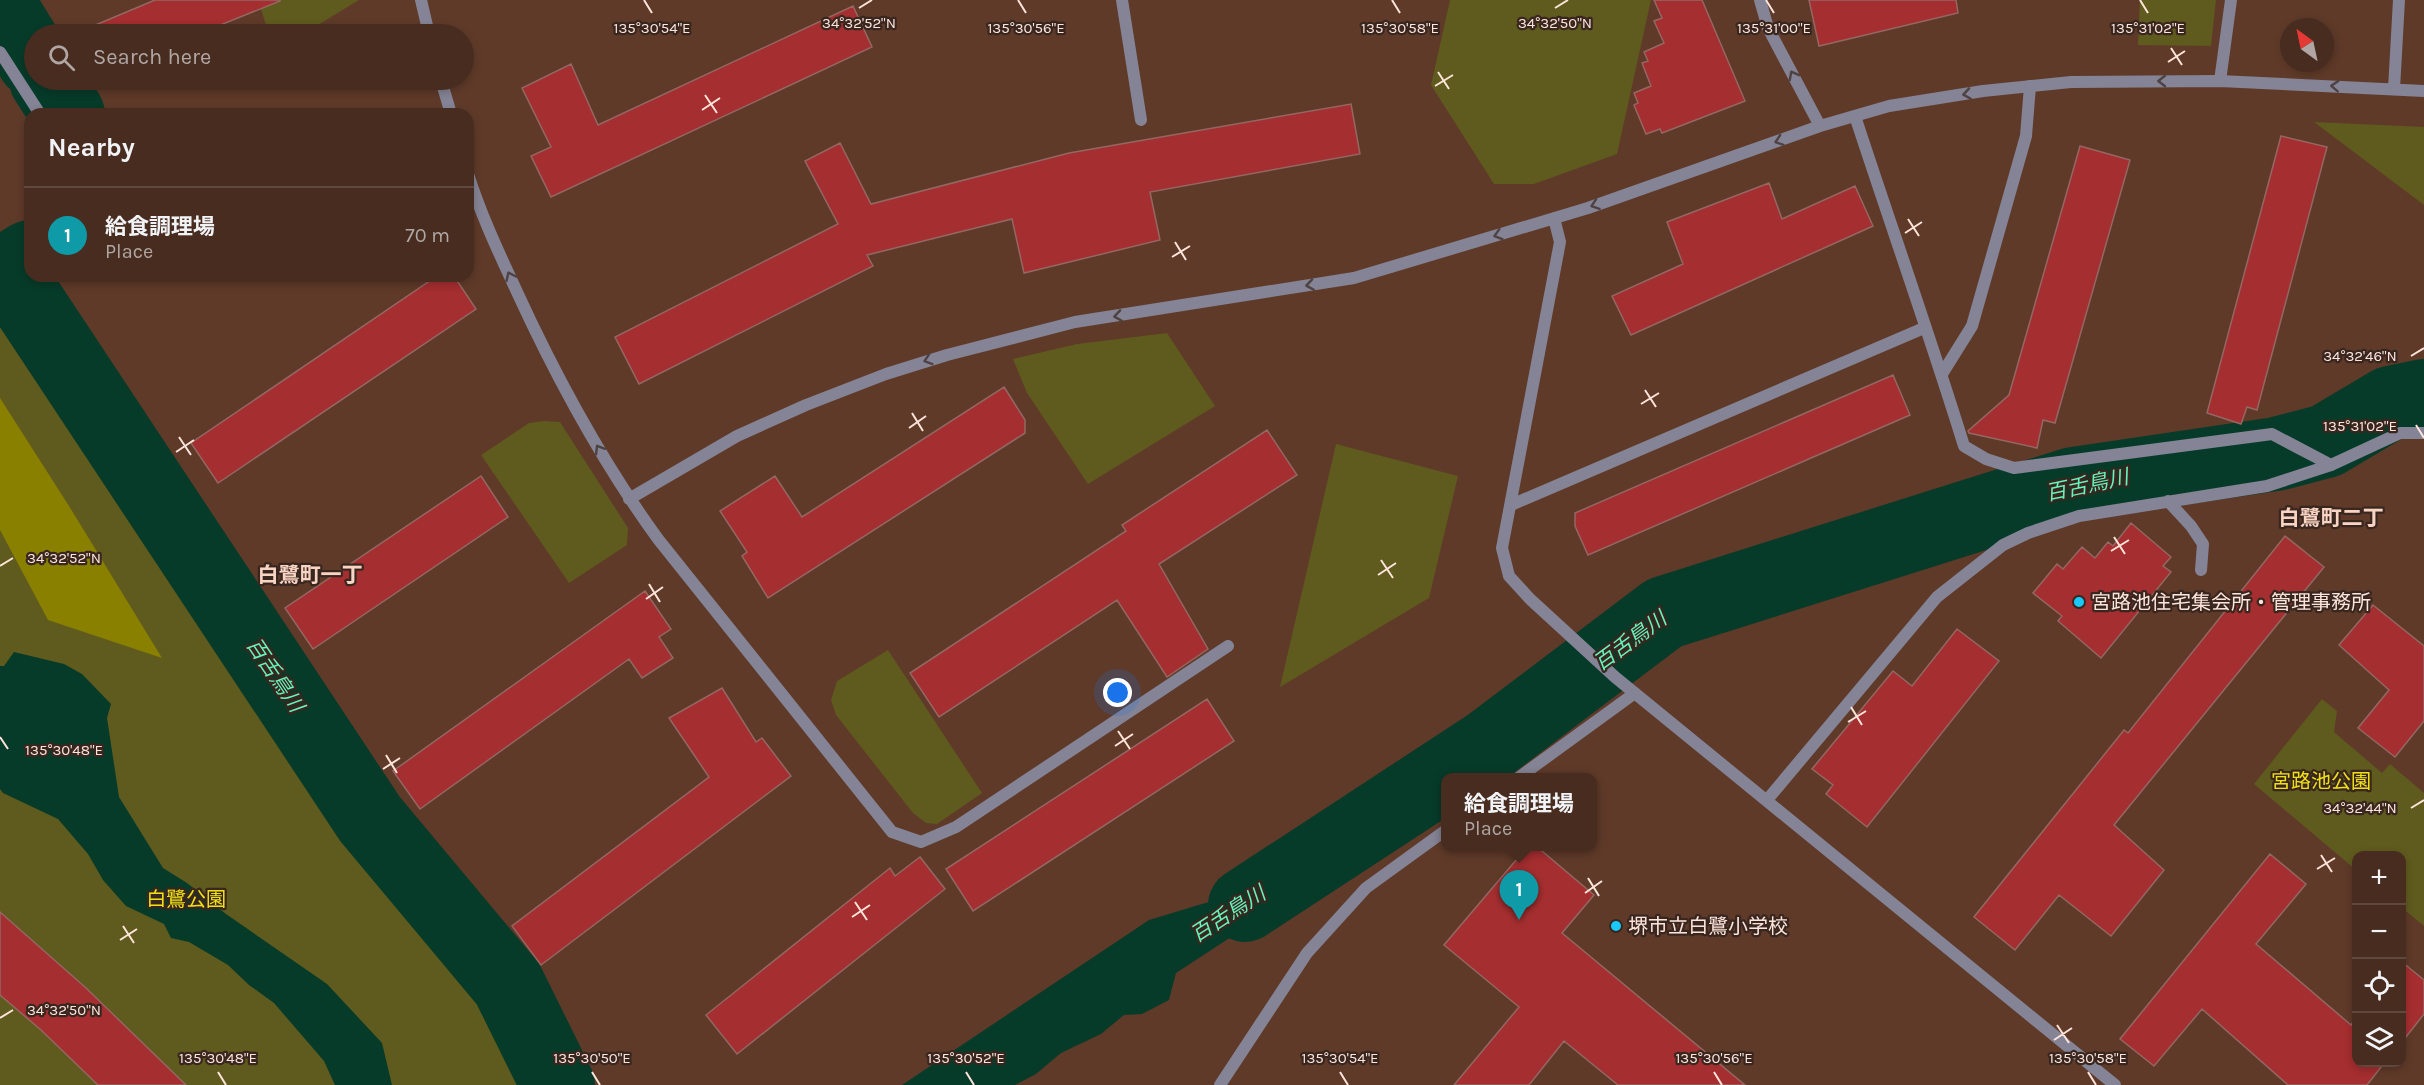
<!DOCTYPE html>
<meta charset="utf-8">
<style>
:root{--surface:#472c1f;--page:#4e3428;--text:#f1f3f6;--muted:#b0a7a4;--line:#5f483d;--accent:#17cafb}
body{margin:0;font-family:Karla,"Noto Sans JP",sans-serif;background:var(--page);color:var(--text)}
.controls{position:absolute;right:18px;bottom:18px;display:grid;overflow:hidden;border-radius:12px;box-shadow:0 3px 9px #0003}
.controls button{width:54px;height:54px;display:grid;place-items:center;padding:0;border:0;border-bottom:2px solid var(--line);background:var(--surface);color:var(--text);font:30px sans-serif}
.compass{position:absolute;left:2280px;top:18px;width:54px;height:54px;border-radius:50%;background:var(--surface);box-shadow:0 3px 9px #0003;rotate:327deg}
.you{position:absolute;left:1118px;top:693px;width:21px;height:21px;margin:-15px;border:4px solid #fff;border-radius:50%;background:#1a73e8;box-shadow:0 0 0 9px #1a73e833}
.badge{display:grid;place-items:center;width:39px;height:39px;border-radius:50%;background:var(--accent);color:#fff;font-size:20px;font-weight:700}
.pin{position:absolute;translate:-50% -50px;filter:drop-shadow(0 2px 3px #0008)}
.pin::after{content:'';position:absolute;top:32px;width:21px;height:18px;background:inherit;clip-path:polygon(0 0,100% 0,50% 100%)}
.popup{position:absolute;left:1441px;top:773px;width:156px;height:78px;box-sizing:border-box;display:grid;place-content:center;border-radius:12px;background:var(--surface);filter:drop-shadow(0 2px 4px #0005);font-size:20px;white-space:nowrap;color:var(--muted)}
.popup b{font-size:22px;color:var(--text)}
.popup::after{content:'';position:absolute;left:50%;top:100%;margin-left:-12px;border:12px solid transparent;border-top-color:var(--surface)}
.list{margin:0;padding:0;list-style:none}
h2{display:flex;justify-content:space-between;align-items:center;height:78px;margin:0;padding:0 24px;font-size:26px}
h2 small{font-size:20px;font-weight:400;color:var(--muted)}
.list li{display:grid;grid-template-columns:39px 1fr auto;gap:18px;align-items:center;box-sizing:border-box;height:96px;padding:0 24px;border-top:2px solid var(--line)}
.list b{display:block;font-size:22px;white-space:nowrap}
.list p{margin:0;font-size:20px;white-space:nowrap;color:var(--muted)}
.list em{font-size:20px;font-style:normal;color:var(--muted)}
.icon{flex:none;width:33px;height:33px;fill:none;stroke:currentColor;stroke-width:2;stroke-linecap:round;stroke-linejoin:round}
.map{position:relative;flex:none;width:2424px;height:1085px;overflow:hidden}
.search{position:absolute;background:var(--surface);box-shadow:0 3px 9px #0003;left:24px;top:24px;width:450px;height:66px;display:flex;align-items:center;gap:15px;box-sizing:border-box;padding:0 21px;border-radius:33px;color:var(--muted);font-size:22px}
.panel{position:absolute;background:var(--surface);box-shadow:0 3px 9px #0003;left:24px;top:108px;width:450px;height:174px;border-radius:18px}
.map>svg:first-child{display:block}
</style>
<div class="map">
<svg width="2424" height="1085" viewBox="0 0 2424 1085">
<rect width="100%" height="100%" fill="#5f3a29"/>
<!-- green -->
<path fill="#5f5a1d" d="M258 0H359L303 34H269Z
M1450 0H1651L1617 154 1534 184H1494L1431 85Z
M2140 0H2216L2211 46 2138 45Z
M2314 122 2424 127V205Z
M0 279 394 876 500 1000 540 1085H0Z
M1167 333 1215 406 1088 484 1027 393 1013 359 1077 344Z
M544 421 560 422 628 528 627 545 569 583 481 455 529 423Z
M1336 444 1458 476 1429 598 1280 687Z
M888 650 982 793 937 824 926 823 913 813 836 715 831 700 837 681Z
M2322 699 2337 711 2334 732 2382 773 2390 764 2424 793V926L2402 908V856H2356V870L2254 784Z"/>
<!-- forest -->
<path fill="#898000" d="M0 398 69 506 162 658 48 620 0 530Z"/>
<!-- water -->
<path fill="#073b29" d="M14 652 64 664 82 674 111 704 107 718 119 797 163 868 187 883 226 914 327 984 382 1043 392 1085H335L324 1061 274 1003 249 985 228 965 189 942 171 938 164 924 126 906 103 880 88 854 58 819 3 793 0 789V666H4Z
M1324 845 1333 857 1307 876 1257 920 1176 973 1169 1000 1142 1014 1124 1015 1101 1034 1061 1053 1036 1074 1015 1085H902L1149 920 1235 894Z"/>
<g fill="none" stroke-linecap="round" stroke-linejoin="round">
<!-- river -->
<path stroke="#073b29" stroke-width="74" d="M0 6 34 61
M46 80 68 114
M30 257 22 262 17 286 370 819 508 984 558 1085
M1245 905 1488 746 1664 613 2073 484 2276 454 2326 441 2390 403 2424 396"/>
</g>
<!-- building -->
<path fill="#a52e30" stroke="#946763" stroke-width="1.5" d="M155 0H280V1L198 34H74Z
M1654 0H1702L1745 101 1662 133 1660 129 1646 134 1634 105 1638 103 1634 93 1651 86 1642 63 1648 61 1644 52 1664 43 1654 21 1662 18Z
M1809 0H1956L1958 13 1819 46Z
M853 6 872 47 551 197 531 156 551 147 522 88 571 64 598 125Z
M1351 104 1360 154 1150 192 1160 240 1024 273 1012 219 867 255 873 266 639 384 615 337 838 224 805 161 840 143 871 204 1069 153Z
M2281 136 2327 147 2257 410 2247 407 2241 424 2207 413Z
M2080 146 2130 160 2055 423 2043 420 2037 448 1969 433 1968 431 2009 395Z
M1769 183 1782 219 1855 186 1873 226 1631 335 1612 296 1683 264 1667 222Z
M437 276H454L476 309 218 483 191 443Z
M1893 375 1910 415 1588 555 1575 526V513Z
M1004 387 1025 420V433L768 598 742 556 747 552 720 511 775 476 802 517Z
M1267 430 1297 475 1159 564 1208 649 1167 677 1117 600 939 717 910 673 1126 531 1122 525Z
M481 476 508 517 313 649 285 608Z
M2131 523 2171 557 2163 566 2171 572 2101 658 2058 621 2062 616 2033 593 2057 564 2063 569 2082 547 2095 558 2108 542 2113 546Z
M2285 536 2324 567 2114 825 2164 870 2111 936 2059 895 2015 950 1974 917 2124 730 2128 733Z
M645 591 671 629 659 637 673 658 642 678 629 659 420 809 393 771Z
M2373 605 2424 646V721L2395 757 2358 728 2389 690 2339 645Z
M1957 629 1999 661 1867 827 1826 794 1833 785 1812 769 1893 671 1912 686Z
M722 688 756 742 762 738 791 776 541 965 512 926 709 777 669 718Z
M1207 699 1234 741 973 911 946 869Z
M1528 846H1536L1594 895 1562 933 1745 1085H1618L1564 1041 1529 1085H1454L1519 1007 1444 945Z
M2270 854 2306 884 2256 944 2351 1025 2356 1018V1062H2385L2367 1085H2288L2202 1009 2154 1066 2120 1039Z
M920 857 945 889 737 1054 706 1015 890 868 895 876Z
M0 912 86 988 186 1085H98L41 1030 0 995Z
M2402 962 2424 980V1014L2402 1042Z"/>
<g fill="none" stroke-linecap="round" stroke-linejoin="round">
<!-- service -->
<path stroke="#848496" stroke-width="12" d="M1122 0 1141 120
M2220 81 2231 0
M1942 374 1972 326 2026 136 2030 86
M2168 501 2191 526 2203 544 2201 570
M1511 505 1924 328
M1767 800 1937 597 2003 545 2028 533 2079 516 2267 486 2331 465"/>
<!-- minor -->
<path stroke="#848496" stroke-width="12" d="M421 0 429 34
M1760 0 1768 28 1820 126
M0 52 40 114
M441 80 451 114
M2394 89 2399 0
M1855 116C1891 226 1930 336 1964 446L1986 459 2014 468 2272 434 2331 465 2400 433H2424
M468 174C481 215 499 253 517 292 557 379 602 462 658 539L892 832 921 842 956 827 1228 646
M1554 218 1560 242 1502 548 1509 576 1530 599 1615 677 2115 1085
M629 499 737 436 806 405 886 374 947 355 1075 322 1354 278 1588 208 1820 126 1889 106 1983 91 2071 82 2220 81 2424 91
M1518 778 1635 693
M1220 1085 1307 953 1366 888 1446 830"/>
</g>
<!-- one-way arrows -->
<defs><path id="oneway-chevron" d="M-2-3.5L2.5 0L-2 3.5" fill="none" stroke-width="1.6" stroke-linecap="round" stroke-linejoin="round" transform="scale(1.5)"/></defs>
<g stroke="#4f4243">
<use href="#oneway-chevron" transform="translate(1793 75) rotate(-118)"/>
<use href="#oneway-chevron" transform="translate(2162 81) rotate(180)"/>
<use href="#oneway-chevron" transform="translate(2335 86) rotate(-177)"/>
<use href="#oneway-chevron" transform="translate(1967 94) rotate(171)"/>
<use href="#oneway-chevron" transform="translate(1779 141) rotate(161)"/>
<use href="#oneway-chevron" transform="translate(1595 205) rotate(161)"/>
<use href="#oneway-chevron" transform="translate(1498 235) rotate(163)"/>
<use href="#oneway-chevron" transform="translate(510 276) rotate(-115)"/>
<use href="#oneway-chevron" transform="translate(1310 285) rotate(171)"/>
<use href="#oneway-chevron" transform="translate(1118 316) rotate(171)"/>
<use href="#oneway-chevron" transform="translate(928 360) rotate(162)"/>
<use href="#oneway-chevron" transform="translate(599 449) rotate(-121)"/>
</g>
<!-- ticks -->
<path fill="none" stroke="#fde4da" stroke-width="2" d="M644 0 652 13M1018 0 1026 13M1392 0 1400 13M1766 0 1774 13M2140 0 2148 13M859 8 872 0M1555 8 1568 0M2171 48 2182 65M2168 62 2185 51M1438 72 1449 89M1435 86 1453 75M705 95 717 113M702 110 720 98M1908 219 1919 236M1905 233 1922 222M1175 242 1186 260M1172 257 1190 246M2411 356 2424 348M1645 390 1656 407M1641 404 1659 393M912 413 923 431M2416 425 2424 438M909 428 926 416M179 437 191 455M176 452 194 440M2114 537 2125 554M2111 551 2129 540M1381 560 1393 578M0 566 13 558M1378 575 1396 563M649 584 660 602M646 599 663 587M1851 707 1862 725M1848 722 1866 711M1118 731 1130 749M0 737 8 749M1115 746 1133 734M386 755 397 773M383 769 400 758M2411 808 2424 800M2321 855 2332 872M2317 869 2335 858M1588 878 1599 896M1585 893 1602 881M855 902 867 920M852 917 870 905M123 926 134 943M120 940 137 929M0 1018 13 1010M2057 1025 2069 1043M2054 1040 2072 1028M218 1072 226 1085M592 1072 600 1085M966 1072 974 1085M1340 1072 1348 1085M1714 1072 1722 1085M2088 1072 2096 1085"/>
<!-- markers -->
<g fill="#17cafb" stroke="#38261f" stroke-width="2">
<circle cx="2079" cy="602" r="6"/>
<circle cx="1616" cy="926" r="6"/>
</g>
<g text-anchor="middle" stroke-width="4.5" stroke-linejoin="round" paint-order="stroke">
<!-- poi labels -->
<g font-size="20" fill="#fde4da" stroke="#38261f" text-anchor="start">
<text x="2091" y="609">宮路池住宅集会所・管理事務所</text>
<text x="1628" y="933">堺市立白鷺小学校</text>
</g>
<!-- park labels -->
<g font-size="20" fill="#efe015" stroke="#38261f">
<text x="2321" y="788">宮路池公園</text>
<text x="186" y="906">白鷺公園</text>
</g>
<!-- water labels -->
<g font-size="21" font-style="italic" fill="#64f4bc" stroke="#38261f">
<text transform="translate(2087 485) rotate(-12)" y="7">百舌鳥川</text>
<text transform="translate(1630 641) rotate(-36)" y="7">百舌鳥川</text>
<text transform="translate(275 675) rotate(56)" y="7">百舌鳥川</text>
<text transform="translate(1228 914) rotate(-33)" y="7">百舌鳥川</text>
</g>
<!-- neighbourhood labels -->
<g font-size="21" font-weight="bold" fill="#f9d4c3" stroke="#38261f">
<text x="2331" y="525">白鷺町二丁</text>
<text x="310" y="582">白鷺町一丁</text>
</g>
</g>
<g font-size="15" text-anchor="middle" fill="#fde4da" stroke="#38261f" stroke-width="4.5" stroke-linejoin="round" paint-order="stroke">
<text x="859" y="28">34°32'52"N</text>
<text x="1555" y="28">34°32'50"N</text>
<text x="1026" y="33">135°30'56"E</text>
<text x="1400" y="33">135°30'58"E</text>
<text x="2148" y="33">135°31'02"E</text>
<text x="652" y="33">135°30'54"E</text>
<text x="1774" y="33">135°31'00"E</text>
<text x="2360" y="361">34°32'46"N</text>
<text x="2360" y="431">135°31'02"E</text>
<text x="64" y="563">34°32'52"N</text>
<text x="64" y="755">135°30'48"E</text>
<text x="2360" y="813">34°32'44"N</text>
<text x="64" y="1015">34°32'50"N</text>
<text x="218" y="1063">135°30'48"E</text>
<text x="592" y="1063">135°30'50"E</text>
<text x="966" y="1063">135°30'52"E</text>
<text x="1340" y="1063">135°30'54"E</text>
<text x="1714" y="1063">135°30'56"E</text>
<text x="2088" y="1063">135°30'58"E</text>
</g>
</svg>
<div class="controls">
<button>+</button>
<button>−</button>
<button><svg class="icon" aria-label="locate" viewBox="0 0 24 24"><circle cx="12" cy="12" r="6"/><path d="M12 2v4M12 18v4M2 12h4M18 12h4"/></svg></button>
<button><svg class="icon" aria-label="layers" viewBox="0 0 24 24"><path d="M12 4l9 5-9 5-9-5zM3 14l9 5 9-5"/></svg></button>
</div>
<svg class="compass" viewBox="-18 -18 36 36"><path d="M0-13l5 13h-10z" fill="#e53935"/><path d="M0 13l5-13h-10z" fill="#b0a7a4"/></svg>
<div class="you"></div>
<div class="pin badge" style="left:1519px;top:920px;background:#0f9aa8">1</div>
<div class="popup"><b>給食調理場</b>Place</div>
<div class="search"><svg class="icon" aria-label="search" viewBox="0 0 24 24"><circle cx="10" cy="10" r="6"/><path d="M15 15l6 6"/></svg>Search here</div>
<section class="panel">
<h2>Nearby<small></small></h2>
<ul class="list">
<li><span class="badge" style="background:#0f9aa8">1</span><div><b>給食調理場</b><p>Place</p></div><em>70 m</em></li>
</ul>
</section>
</div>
